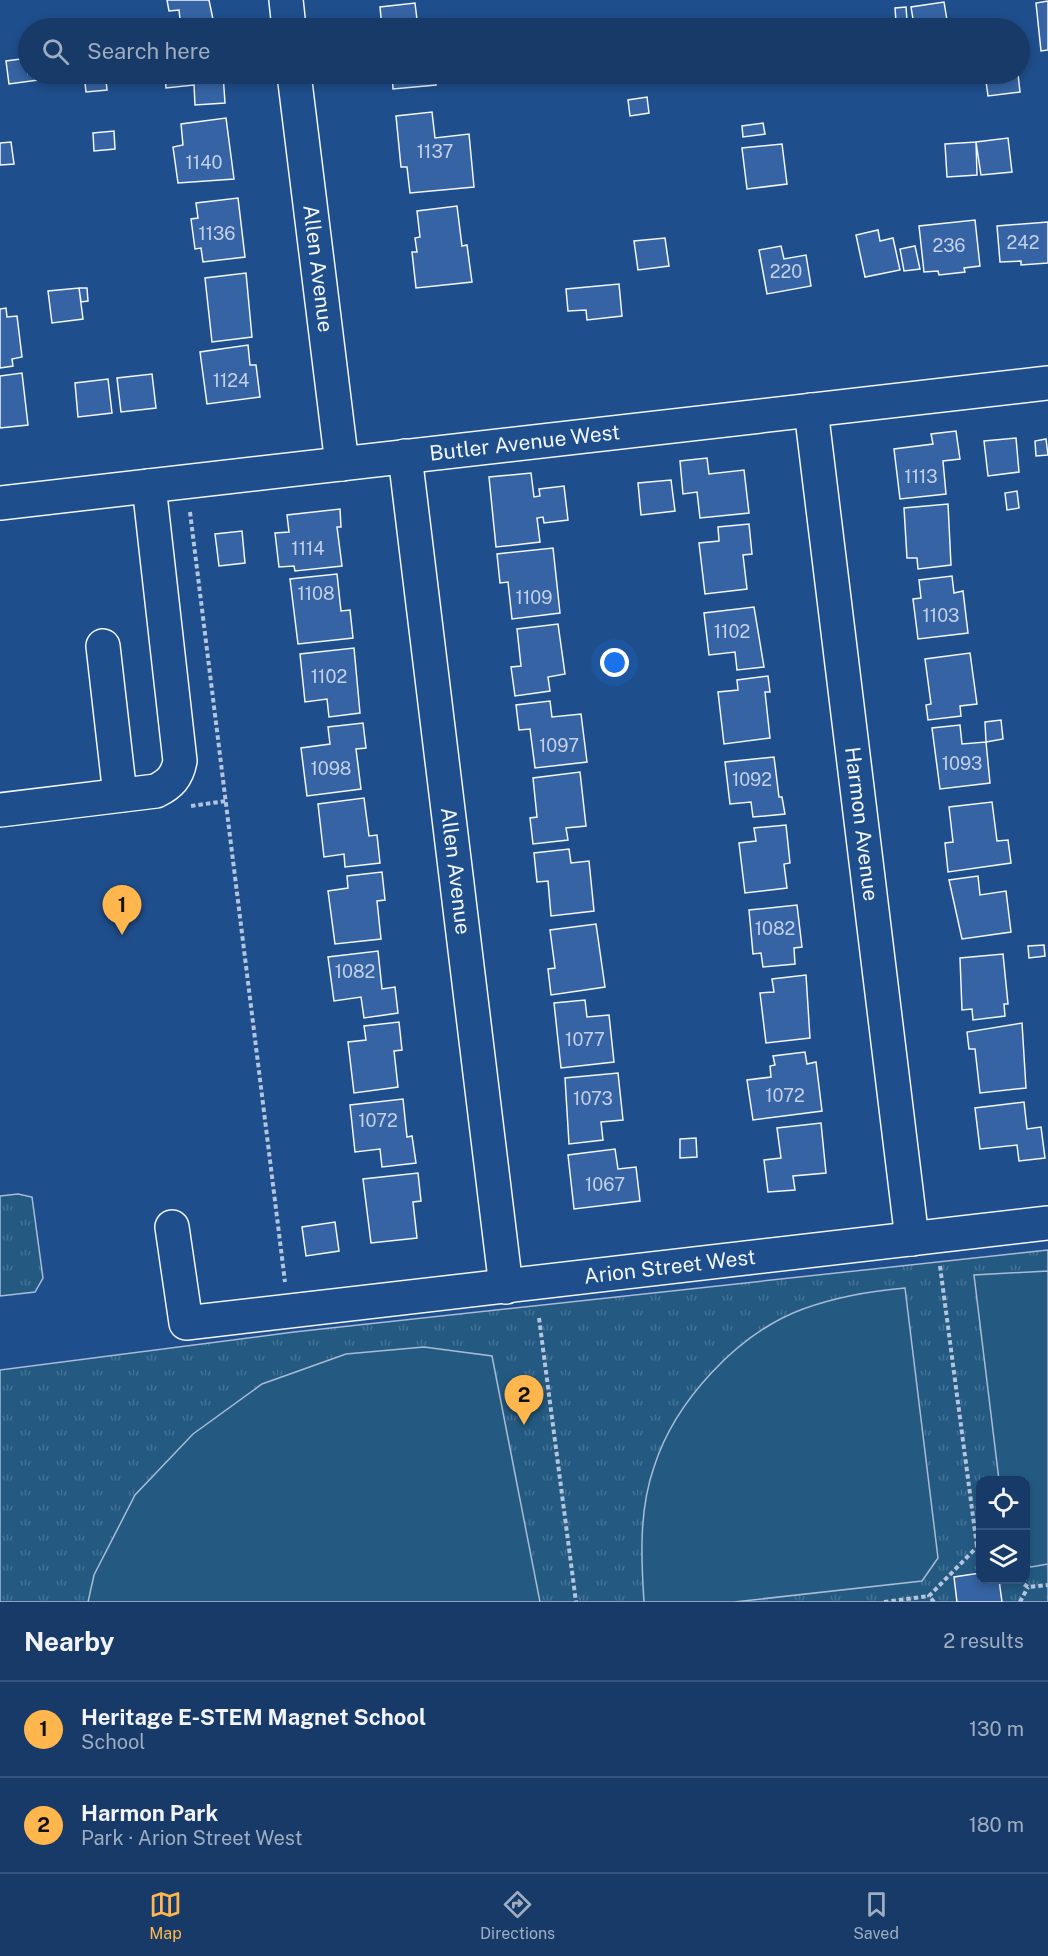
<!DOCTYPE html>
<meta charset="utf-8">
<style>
:root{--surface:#173a69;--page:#244571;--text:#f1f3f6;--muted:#9eadc0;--line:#36547d;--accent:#ffb74d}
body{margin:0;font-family:"Public Sans",sans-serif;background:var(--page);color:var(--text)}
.controls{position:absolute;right:18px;bottom:18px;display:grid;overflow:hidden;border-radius:12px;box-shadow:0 3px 9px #0003}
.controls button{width:54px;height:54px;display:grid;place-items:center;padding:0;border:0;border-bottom:2px solid var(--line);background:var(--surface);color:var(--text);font:30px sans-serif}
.you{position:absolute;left:615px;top:663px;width:21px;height:21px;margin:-15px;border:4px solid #fff;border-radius:50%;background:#1a73e8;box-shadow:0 0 0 9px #1a73e833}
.badge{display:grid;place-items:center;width:39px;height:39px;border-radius:50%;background:var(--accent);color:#111;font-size:20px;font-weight:700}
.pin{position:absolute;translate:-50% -50px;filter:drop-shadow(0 2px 3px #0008)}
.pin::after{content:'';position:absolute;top:32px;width:21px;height:18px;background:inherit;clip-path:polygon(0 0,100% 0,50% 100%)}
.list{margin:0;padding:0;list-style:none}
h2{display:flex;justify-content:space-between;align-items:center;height:78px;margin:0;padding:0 24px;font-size:26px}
h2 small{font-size:20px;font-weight:400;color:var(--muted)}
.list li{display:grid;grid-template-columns:39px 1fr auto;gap:18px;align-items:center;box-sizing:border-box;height:96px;padding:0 24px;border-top:2px solid var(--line)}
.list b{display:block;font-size:22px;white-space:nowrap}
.list p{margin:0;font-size:20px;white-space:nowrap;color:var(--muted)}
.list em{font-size:20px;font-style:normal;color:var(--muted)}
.icon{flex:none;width:33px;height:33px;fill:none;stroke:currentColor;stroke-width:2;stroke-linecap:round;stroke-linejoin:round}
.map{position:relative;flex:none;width:1048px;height:1602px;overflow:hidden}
.search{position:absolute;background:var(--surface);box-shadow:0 3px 9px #0003;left:18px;right:18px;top:18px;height:66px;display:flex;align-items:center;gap:15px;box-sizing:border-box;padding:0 21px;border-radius:33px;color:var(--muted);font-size:22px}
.sheet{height:270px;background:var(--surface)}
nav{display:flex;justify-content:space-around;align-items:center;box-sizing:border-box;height:84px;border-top:2px solid var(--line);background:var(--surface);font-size:16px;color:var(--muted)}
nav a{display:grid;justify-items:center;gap:3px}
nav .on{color:var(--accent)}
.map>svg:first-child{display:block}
</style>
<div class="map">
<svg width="1048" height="1602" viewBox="0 0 1048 1602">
<defs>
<pattern id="grass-tufts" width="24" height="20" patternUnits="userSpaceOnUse" patternTransform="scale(1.5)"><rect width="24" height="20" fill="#245a82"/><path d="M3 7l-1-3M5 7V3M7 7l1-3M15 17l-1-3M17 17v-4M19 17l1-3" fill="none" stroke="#447295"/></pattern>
</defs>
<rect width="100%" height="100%" fill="#1f4e8c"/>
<!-- grass -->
<path fill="url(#grass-tufts)" stroke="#a8bbd7" stroke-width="1.5" fill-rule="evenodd" d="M18 1194 32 1197 43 1278 35 1292 0 1296V1196Z
M1048 1250V1602H0V1370L294 1332ZM980 1480H1026V1580H980Z"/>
<!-- pitch -->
<path fill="#245a82" stroke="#a8bbd7" stroke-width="1.5" d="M1048 1271V1564L1031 1567 1026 1563V1480H999L974 1275Z
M905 1288 938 1558 922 1581 734 1602H644C641 1557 639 1510 654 1467 675 1401 738 1333 803 1309 836 1297 870 1291 905 1288Z
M424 1347 492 1356 540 1602H88L94 1575 135 1495 193 1434 262 1384 346 1354Z"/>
<!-- building -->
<path fill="#3563a3" stroke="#f2f6ff" stroke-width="1.5" d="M167 0H209L214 24 181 28 179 10 169 11Z
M1048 1V50L1041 51 1036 3Z
M944 2 947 20 914 25 911 7Z
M415 3 418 28H382L380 7Z
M906 7 907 20 896 21 895 8Z
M28 58V74H38V80L9 84 6 61Z
M84 74H116V79L106 80 107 90 86 92Z
M165 74H223L225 103 195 105 194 85 166 88Z
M392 74H435L436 85 393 89Z
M985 74H1018L1020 92 988 96Z
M647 97 649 113 630 116 628 100Z
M432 112 435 138 469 134 474 187 410 193 407 167H401L396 116Z
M226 118 234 179 178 183 173 147 183 145 181 124Z
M763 123 765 134 743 137 742 126Z
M114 131 115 149 94 151 93 133Z
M1008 138 1012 172 981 175 976 142Z
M11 142 14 164 0 165V143Z
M976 142 977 175 947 177 945 144Z
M782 144 787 184 747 189 742 148Z
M238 198 245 257 203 262 201 248 195 249 191 219 198 218 196 203Z
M457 206 462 246 467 245 472 282 416 288 412 252H417L415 238 420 237 417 211Z
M975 220 980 266 964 268 965 272 939 275 938 271 924 272 919 226Z
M1048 222V263L1021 265V261L1000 262 997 226Z
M878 230 880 241 893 238 900 270 865 277 856 235Z
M665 238 669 266 638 270 634 241Z
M781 246 784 259 806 255 811 286 767 294 759 250Z
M915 246 920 269 904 271 900 249Z
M246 273 252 337 212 342 205 278Z
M619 284 622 316 587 320 586 310 568 311 566 289Z
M79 288 83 319 52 323 48 291Z
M79 288H87L88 301 81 302Z
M6 308 7 317 17 316 22 357 12 359 13 366 0 368V309Z
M248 345 250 365H256L260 397 207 404 200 352Z
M22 373 28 425 0 428V376Z
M152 374 156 408 121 412 117 378Z
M108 379 112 413 78 417 75 383Z
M956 431 960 459 943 461 946 494 900 499 894 449 933 444 931 434Z
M1016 438 1019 472 988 476 984 441Z
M1046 439 1048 455 1036 456 1035 441Z
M707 458 709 474 744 470 749 513 700 518 697 492 683 494 680 461Z
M531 473 534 497 540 496 539 489 564 486 568 520 544 523 543 517 537 518 540 542 496 547 489 477Z
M671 480 675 511 641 515 638 483Z
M1017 491 1019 508 1007 510 1005 493Z
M948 504 951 565 918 569 917 558H907L904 508Z
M340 509 341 527H337L342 566 295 571 294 566 279 567 275 533 289 532 287 515Z
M749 524 752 554 743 555 747 589 705 594 699 543 719 541 718 527Z
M242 531 245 563 219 566 215 534Z
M553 548 560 613 512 619 508 582 500 583 497 554Z
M337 574 341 611 350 610 353 638 298 644 290 579Z
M952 576 954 593 963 591 968 633 918 639 913 599 921 598 919 580Z
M754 607 764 667 737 670 735 652 709 655 704 613Z
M558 624 565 674 548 677 550 691 515 696 511 667 521 666 517 629Z
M354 648 360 713 329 717 327 699 305 702 300 654Z
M970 653 977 704 960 706 961 716 928 720 926 705 931 704 925 659Z
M768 676 770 692H765L770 738 724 744 718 692 738 690 737 680Z
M550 701 552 717 581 714 587 762 535 768 530 729 519 730 516 705Z
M1001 720 1003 739 986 742 985 722Z
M363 723 366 748 356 749 361 789 307 796 301 748 330 744 328 727Z
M960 725 962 744 986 742 990 783 940 789 932 728Z
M774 757 779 797H782L785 814 753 817 751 802 730 804 725 762Z
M580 772 586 826 566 828 568 840 533 844 530 818 537 817 533 778Z
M364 798 369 836 377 835 380 863 345 867 344 854 324 857 318 804Z
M992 802 997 841 1008 840 1011 863 948 872 945 843 953 842 949 807Z
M786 825 790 863 784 864 787 888 745 893 739 843 756 841 754 828Z
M569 849 571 863 589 861 594 911 551 916 548 881 537 882 534 853Z
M382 872 385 900 377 901 381 939 335 944 328 891 348 888 347 876Z
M978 876 980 895 1006 891 1011 932 962 939 949 880Z
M797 905 802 947 794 948 795 964 763 967 761 953 753 954 749 910Z
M596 924 605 987 551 995 548 969 555 968 550 930Z
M1044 945 1045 956 1029 958 1028 946Z
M378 951 382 989 395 987 398 1013 364 1018 361 997 334 1001 328 957Z
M1003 954 1008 1004H1004L1005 1016 973 1020 972 1009 962 1010 960 958Z
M806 975 810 1038 766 1043 760 993 774 992 772 979Z
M585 1000 587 1017 609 1015 614 1062 561 1068 554 1003Z
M399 1022 402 1050 394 1051 398 1087 354 1093 348 1042 366 1040 364 1026Z
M1022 1023 1026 1088 980 1093 975 1049H969L967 1032Z
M805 1052 807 1064 816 1062 822 1111 753 1120 747 1080 771 1077 770 1066 775 1065 773 1056Z
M618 1073 623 1120 601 1122 603 1140 569 1144 565 1078Z
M403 1099 407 1137 412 1136 416 1163 382 1167 380 1149 355 1152 350 1105Z
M1024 1102 1027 1129 1041 1127 1045 1158 1019 1161 1017 1145 980 1149 975 1108Z
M821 1123 826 1173 793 1176 795 1190 768 1192 764 1160 781 1158 777 1128Z
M696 1138 697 1157 680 1158V1139Z
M615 1149 618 1169 636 1167 640 1201 574 1209 568 1155Z
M418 1173 421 1201 413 1202 417 1238 371 1243 363 1179Z
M335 1222 339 1251 306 1256 302 1227Z
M980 1573V1580H999L1002 1602H957L954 1577Z"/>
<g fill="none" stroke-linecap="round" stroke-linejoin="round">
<!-- minor casing -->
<g stroke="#f2f6ff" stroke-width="36">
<g id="minor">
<path d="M286 0 289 28"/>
<path id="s1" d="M294 74 342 464"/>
<path id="s2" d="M811 410 912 1239"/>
<path id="s3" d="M405 456 506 1287"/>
<path id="s4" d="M0 503 1048 383"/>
<path d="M103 646 120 795"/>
<path d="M0 810 156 791C170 784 177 777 180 761L149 486"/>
<path id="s5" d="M172 1227 186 1323 1048 1223"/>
</g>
</g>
<!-- path -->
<path stroke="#b3c4dc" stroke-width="4" stroke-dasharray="4.5 3" stroke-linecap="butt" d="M190 512 285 1282
M191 806 226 801
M940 1266 977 1547 980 1550
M539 1318 576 1602
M1018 1580 1028 1587 1048 1585
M884 1602 929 1596
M934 1602 929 1596 977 1547
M1020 1602 1028 1587"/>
<!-- minor -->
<use href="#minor" stroke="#1f4e8c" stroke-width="33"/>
</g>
<g text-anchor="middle" stroke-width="4.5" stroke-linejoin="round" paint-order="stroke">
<!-- number labels -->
<g font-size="18" fill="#c3d1e8">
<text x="435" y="158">1137</text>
<text x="204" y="169">1140</text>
<text x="217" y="240">1136</text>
<text x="1023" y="249">242</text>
<text x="949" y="252">236</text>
<text x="786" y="278">220</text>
<text x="231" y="387">1124</text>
<text x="921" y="483">1113</text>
<text x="308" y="555">1114</text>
<text x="316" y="600">1108</text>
<text x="534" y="604">1109</text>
<text x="941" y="622">1103</text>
<text x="732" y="638">1102</text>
<text x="329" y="683">1102</text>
<text x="559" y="752">1097</text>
<text x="962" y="770">1093</text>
<text x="331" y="775">1098</text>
<text x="752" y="786">1092</text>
<text x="775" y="935">1082</text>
<text x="355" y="978">1082</text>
<text x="585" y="1046">1077</text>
<text x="785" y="1102">1072</text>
<text x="593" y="1105">1073</text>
<text x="378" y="1127">1072</text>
<text x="605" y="1191">1067</text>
</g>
<!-- street labels -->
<g font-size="21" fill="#f2f6ff" stroke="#1f4e8c">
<text dy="7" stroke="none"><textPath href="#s1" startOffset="196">Allen Avenue</textPath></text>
<text dy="7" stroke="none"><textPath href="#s4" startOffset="528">Butler Avenue West</textPath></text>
<text dy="7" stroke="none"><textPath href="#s2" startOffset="417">Harmon Avenue</textPath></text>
<text dy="7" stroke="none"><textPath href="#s3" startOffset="418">Allen Avenue</textPath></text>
<text dy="7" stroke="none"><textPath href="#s5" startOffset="584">Arion Street West</textPath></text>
</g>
</g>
</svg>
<div class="controls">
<button><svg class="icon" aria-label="locate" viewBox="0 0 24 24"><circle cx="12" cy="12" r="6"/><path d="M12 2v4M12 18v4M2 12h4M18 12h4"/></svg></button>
<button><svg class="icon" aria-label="layers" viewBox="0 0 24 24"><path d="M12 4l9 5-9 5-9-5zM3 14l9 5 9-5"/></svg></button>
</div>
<div class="you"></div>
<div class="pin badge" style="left:122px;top:935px">1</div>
<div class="pin badge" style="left:524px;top:1425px">2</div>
<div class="search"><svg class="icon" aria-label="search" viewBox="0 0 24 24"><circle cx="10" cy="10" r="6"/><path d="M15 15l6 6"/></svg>Search here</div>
</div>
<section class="sheet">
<h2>Nearby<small>2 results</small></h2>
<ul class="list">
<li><span class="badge">1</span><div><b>Heritage E-STEM Magnet School</b><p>School</p></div><em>130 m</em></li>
<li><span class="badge">2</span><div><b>Harmon Park</b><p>Park · Arion Street West</p></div><em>180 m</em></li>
</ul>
</section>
<nav>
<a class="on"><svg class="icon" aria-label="map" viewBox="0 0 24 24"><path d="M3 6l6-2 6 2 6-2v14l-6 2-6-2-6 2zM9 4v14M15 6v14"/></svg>Map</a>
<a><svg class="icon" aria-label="directions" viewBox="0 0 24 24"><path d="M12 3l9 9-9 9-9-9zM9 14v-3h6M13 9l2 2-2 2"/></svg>Directions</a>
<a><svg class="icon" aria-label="saved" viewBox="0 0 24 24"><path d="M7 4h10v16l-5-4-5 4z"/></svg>Saved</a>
</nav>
